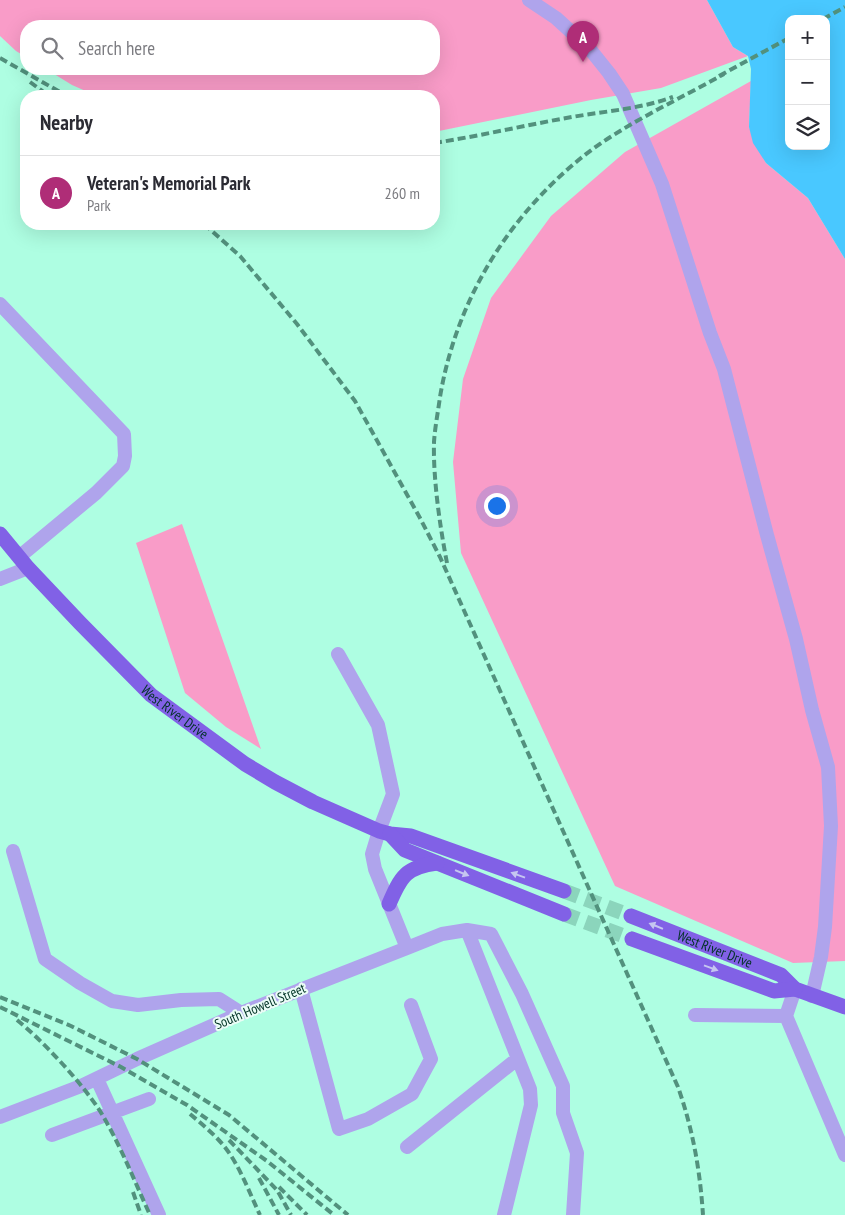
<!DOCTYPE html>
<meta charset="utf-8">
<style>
:root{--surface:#fff;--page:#f2f2f3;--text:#2b2b33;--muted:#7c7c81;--line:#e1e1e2;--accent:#af2d77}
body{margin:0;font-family:"PT Sans Narrow",sans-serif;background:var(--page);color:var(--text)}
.controls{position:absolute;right:15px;top:15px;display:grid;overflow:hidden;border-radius:10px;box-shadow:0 5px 20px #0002}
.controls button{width:45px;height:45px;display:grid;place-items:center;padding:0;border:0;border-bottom:1px solid var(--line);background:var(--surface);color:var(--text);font:25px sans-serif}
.you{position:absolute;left:496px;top:505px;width:18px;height:18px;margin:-12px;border:4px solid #fff;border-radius:50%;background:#1a73e8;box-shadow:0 0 0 8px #1a73e833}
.badge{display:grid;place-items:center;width:32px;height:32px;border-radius:50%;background:var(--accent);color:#fff;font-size:16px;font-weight:700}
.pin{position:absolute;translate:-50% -41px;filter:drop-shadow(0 1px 2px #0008)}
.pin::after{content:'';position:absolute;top:26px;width:18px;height:15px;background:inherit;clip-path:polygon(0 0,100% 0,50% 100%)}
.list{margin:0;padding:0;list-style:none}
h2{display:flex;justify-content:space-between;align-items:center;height:65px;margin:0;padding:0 20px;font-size:21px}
h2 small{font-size:16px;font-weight:400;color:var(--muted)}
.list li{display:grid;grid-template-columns:32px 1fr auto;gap:15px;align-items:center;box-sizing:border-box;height:75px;padding:0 20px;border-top:1px solid var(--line)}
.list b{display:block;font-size:19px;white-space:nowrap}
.list p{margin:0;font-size:16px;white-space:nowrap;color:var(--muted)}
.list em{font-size:16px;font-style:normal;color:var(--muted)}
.icon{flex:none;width:28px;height:28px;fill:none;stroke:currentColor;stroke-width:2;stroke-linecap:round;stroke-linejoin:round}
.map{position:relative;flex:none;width:845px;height:1215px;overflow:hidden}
.search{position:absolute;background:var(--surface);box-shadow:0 5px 20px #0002;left:20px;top:20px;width:420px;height:55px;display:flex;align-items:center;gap:12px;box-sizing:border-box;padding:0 18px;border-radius:20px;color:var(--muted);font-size:19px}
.panel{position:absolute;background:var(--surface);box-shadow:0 5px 20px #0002;left:20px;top:90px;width:420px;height:140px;border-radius:20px}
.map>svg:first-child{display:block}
</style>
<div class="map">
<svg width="845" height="1215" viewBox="0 0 845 1215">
<rect width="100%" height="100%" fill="#aefee2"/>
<!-- green -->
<path fill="#f99cc8" d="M0 0H707L733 47 748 56 661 88 591 100 434 132V96H97L72 85 46 69H434V26H26V57L16 51 0 36Z
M751 81 749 127 766 163 808 198 845 259V961L793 963 615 886 461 553 453 462 463 379 491 298 551 216 625 152Z
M182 524 261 749 226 727 185 693 136 543Z"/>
<!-- water -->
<path fill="#49c8ff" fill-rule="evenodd" d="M707 0H845V259L808 198 766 163 753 143 749 127 751 69 748 56 733 47ZM789 19H826V146H789Z"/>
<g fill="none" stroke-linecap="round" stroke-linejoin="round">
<!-- major-tunnel -->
<path stroke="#8bd5bc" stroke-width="15" stroke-dasharray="15 8" stroke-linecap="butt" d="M564 891 631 916
M564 914 632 939"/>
<!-- minor -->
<path stroke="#afa4ec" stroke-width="14" d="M529 0 556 18 589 48 609 73 623 94 662 184 710 333 724 369 767 535 796 639 812 710 828 767 831 826 825 927 821 957 812 996
M0 304 124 434 125 456 123 466 96 493 19 557
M0 579 28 568
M13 851 45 959 80 983 112 1001 138 1005 181 1000 219 999 241 1013
M467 930 491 934 522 994 563 1086V1113L577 1153 573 1215
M407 948 442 934 467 930 530 1089 531 1105 504 1215
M301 989 339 1129 368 1119 412 1094 431 1059 411 1005
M795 989 786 1016 845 1155
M695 1015 786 1016
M97 1079 159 1215
M0 1117 81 1086 137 1059 241 1013 407 948 375 869 372 854 379 831 393 794 378 725 338 654
M52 1135 149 1099
M407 1147 517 1059"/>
<!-- major -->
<g stroke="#8161e6" stroke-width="15">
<path id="s1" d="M0 534 28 568 80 623 151 695 245 764 275 782 313 802 379 831 390 834 411 836 564 891"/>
<path d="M390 834 405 850 564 914"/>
<path d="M389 904C401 876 406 867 437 863"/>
<path id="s2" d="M631 916 781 975 795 989 845 1007"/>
<path d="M632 939 774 991 795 989"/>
</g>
<!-- rail -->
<path stroke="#52917d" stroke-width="4" stroke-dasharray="8 4" stroke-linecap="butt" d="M823 19 845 7
M0 58 67 96
M719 76 789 38
M30 82 49 96
M434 143C480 136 526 125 572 117 606 111 640 109 673 97
M204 224 240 256 297 324 355 401 420 518 440 557 678 1087C693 1130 700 1170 703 1215
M447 563C440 527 433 479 434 442 435 427 438 412 440 397 456 302 506 219 581 158 622 125 678 100 724 74
M0 997 71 1026 137 1059 229 1115 348 1215
M0 1007 121 1067 187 1105 267 1161 334 1215
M17 1020C44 1042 81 1082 100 1111 120 1144 134 1180 150 1215
M190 1114C202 1124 214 1134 224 1146 240 1166 249 1192 260 1215
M229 1140 277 1190 291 1215
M259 1178 279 1215
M279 1187 307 1215
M133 1192 141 1215"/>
</g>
<!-- one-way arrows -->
<defs><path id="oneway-solid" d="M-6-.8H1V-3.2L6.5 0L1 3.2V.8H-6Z" transform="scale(1.25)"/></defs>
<g fill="#c5c6f0">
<use href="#oneway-solid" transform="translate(462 873) rotate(22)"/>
<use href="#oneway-solid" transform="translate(518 875) rotate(-160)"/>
<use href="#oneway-solid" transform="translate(656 926) rotate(-158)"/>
<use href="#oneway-solid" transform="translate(711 968) rotate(20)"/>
</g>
<g text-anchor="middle" stroke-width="4" stroke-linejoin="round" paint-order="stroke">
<!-- street labels -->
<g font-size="14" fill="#013225" stroke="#eafdf6">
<text dy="5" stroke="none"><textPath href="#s1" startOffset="250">West River Drive</textPath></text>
<text dy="5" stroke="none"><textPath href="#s2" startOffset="90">West River Drive</textPath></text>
<text transform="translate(260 1006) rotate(-23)" y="5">South Howell Street</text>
</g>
</g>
</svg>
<div class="controls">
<button>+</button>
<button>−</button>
<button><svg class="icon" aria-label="layers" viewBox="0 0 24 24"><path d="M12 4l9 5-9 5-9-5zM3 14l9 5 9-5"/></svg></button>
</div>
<div class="you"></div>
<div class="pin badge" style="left:583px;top:62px">A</div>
<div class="search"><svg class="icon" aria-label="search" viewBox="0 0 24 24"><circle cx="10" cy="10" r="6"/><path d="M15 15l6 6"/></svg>Search here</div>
<section class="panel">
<h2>Nearby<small></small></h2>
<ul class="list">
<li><span class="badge">A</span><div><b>Veteran's Memorial Park</b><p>Park</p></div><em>260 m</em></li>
</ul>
</section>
</div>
